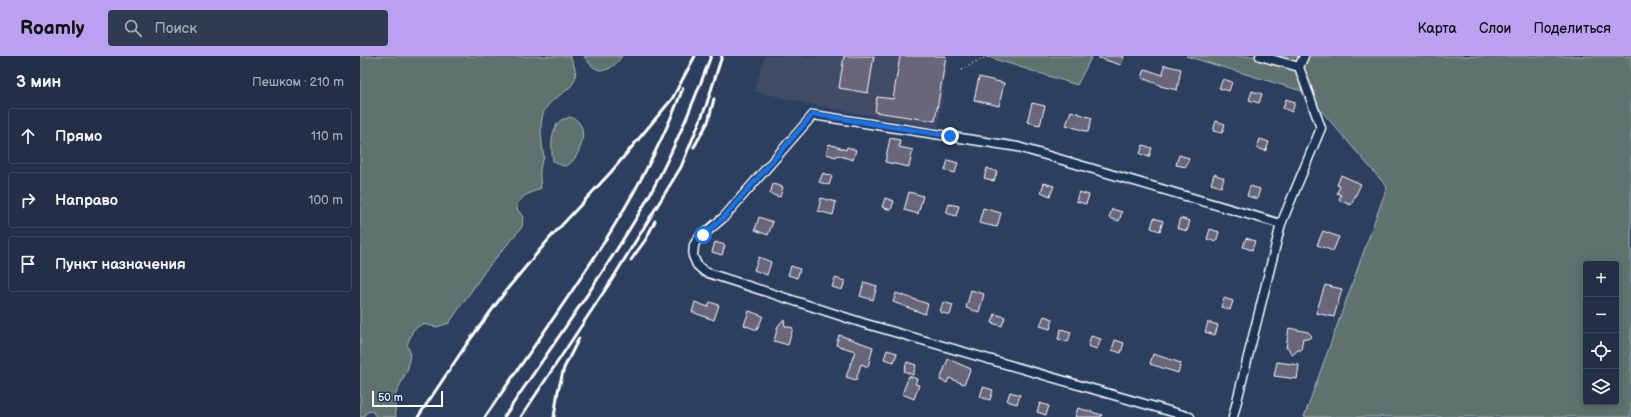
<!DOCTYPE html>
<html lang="ru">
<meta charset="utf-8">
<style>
:root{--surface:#222f46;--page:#2e3b51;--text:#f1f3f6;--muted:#a2a9b3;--line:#3f4a5f;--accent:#bca0f2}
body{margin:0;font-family:"Balsamiq Sans",sans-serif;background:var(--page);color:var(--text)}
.controls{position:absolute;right:12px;bottom:12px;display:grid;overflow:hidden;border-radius:4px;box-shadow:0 2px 10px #0003}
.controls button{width:36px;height:36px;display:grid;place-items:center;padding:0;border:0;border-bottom:1px solid var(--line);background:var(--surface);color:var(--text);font:20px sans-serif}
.scale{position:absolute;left:12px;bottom:10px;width:71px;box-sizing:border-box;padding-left:4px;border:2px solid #fff;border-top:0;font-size:11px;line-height:14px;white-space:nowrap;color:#fff;-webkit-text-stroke:3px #1d3557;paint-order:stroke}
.stop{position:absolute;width:12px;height:12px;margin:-9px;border:3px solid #1a73e8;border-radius:50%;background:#fff}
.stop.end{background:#1a73e8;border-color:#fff;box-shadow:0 1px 4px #0008}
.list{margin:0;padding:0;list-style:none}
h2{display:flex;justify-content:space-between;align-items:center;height:52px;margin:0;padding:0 16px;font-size:17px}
h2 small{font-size:13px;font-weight:400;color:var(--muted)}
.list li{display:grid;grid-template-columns:26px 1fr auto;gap:12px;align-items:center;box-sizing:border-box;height:56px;margin:0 8px 8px;padding:0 8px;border:1px solid var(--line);border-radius:4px}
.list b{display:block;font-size:15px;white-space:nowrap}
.list em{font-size:13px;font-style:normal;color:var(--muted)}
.icon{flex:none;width:22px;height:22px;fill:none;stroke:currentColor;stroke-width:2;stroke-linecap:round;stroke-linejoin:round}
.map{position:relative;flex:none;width:1271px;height:361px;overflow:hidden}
header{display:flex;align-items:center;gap:24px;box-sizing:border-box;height:56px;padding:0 20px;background:var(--accent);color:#111}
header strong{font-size:19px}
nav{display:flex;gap:22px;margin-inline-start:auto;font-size:14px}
.search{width:280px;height:36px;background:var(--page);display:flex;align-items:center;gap:10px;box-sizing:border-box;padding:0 14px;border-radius:4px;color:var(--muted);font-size:15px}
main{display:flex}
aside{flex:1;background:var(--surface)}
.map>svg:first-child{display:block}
</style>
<header>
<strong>Roamly</strong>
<div class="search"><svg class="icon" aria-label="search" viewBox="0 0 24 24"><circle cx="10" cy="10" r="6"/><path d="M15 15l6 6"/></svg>Поиск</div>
<nav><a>Карта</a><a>Слои</a><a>Поделиться</a></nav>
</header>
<main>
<aside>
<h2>3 мин<small>Пешком · 210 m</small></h2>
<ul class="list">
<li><svg class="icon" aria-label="ahead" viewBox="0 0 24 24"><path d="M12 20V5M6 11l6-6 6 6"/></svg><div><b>Прямо</b></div><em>110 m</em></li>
<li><svg class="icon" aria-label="right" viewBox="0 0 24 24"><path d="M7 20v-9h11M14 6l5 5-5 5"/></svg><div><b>Направо</b></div><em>100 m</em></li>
<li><svg class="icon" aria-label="arrive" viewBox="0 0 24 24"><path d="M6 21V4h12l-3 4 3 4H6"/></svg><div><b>Пункт назначения</b></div></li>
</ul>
</aside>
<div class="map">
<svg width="1271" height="361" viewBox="0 0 1271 361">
<rect width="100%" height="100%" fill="#2d3f5e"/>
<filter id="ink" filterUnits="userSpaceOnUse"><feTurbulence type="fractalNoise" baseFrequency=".025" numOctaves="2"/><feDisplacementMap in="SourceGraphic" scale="8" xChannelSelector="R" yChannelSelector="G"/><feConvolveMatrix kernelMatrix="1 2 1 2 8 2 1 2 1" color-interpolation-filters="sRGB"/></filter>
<g filter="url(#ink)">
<!-- built -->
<path fill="#404b66" d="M405 0H588L578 72 463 51 394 35Z"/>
<!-- green -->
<path fill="#5e726d" stroke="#aeb8b6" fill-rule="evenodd" d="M0 0H210C230 37 191 34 183 58 179 72 182 87 184 102 178 111 180 122 181 132L164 140 157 148V153L163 161 162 171 125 215 89 267 77 271 62 268 53 274 47 289 50 296 48 312 34 342 36 361H16L12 355 7 356 3 361H0Z
M224 0H262C249 19 236 19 224 0Z
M625 0H732L717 29Z
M826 0H1271V361H944L1027 131 945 36ZM1226 208H1256V346H1226Z
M210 61C236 68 216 111 204 110 201 110 196 106 193 105 191 93 190 73 201 64 203 63 208 62 210 61Z"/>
<!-- building -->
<path fill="#6b667a" stroke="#fff" d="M484 0H514L508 37 479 32Z
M540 0H586L575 65 515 56 517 41 533 43Z
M739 0H764L761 9 739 2Z
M804 9 821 13 817 34 800 30V29L782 22 785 13 803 19Z
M619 21 644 27 639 50 614 44Z
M863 23 872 26 869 35 859 32Z
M892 35 902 38 899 47 889 44Z
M926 43 935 46 932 56 923 52Z
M672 47 685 50 680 69 667 66Z
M711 55 732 62 728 76 706 69Z
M856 65 865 68 862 77 853 75Z
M530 82 540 84 539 91 553 94 549 111 525 106Z
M900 83 909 86 906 95 897 92Z
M469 88 486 94 487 91 496 94 493 104 477 99 476 101 466 98Z
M783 89 792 92 789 101 780 98Z
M819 99 829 102 826 111 816 109Z
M588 104 598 107 595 117 585 114Z
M627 112 637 116 634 125 624 122Z
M463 117 472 120 469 129 459 126Z
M854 118 864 122 861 131 851 128Z
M981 119 1001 128 991 149 979 144 981 139 977 137 980 130 977 129Z
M684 127 694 130 690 140 681 136Z
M413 128 423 131 420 141 410 138Z
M890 130 900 133 897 143 887 140Z
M549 136 563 140 558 158 544 154Z
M719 136 729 139 726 148 716 145Z
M461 142 476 146 473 159 458 155Z
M525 142 534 145 531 154 522 151Z
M589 148 599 150 596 160 586 157Z
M623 152 641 157 637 171 619 167Z
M752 153 762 156 759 165 749 162Z
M399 161 413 166 408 179 395 174Z
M794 162 803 165 800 175 791 172Z
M820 162 830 165 827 175 817 172Z
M850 173 859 176 856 186 847 183Z
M963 175 979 181 973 195 957 189Z
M886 182 895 185 892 194 883 191Z
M355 186 365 189 362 199 352 196Z
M399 201 411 206 407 219 394 214Z
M431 210 440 213 437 222 428 219Z
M475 222 485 225 482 234 472 231Z
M504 226 517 230 513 244 500 240Z
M965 229 982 233 974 261 956 257Z
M611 234 624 238 619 256 606 252Z
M536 237 568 248 565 258 533 246Z
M864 242 873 245 870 254 861 251Z
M335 246 348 251 350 246 359 249 354 264 332 256Z
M583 246 593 249 590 259 580 256Z
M389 255 403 260 397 274 384 269Z
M635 258 645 261 642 270 632 267Z
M684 260 693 263 690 273 680 270Z
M424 263 425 270 433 272 428 289 414 285 418 270Z
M848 266 858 269 855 279 845 276Z
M929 272 948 276 952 280 948 283 943 282 941 294H938L932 299 928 292H926Z
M701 273 711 276 708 286 698 283Z
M479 279 513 291 508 311 501 308 496 324 486 321 495 295 476 289Z
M731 280 741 283 737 293 728 290Z
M755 284 764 287 761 297 752 294Z
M527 294 537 297 534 306 524 303Z
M793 298 821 307 818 317 790 308Z
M588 303 611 313 604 328 589 322 587 327 580 324Z
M547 306 556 309 553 319 544 315Z
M917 306 939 309 937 323 914 320Z
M549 320 557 323 555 328 559 329 554 343 542 338Z
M623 331 633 334 630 344 620 341Z
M650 336 660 339 657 348 647 345Z
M680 347 689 350 686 359 677 356Z
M718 352 742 359 741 361H715Z"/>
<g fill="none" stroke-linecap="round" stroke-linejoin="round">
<!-- street casing -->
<g stroke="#fff" stroke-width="11">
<path id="street" d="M900 0 939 11
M830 361 503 267 345 216 337 209 333 200 334 189 337 184 364 161 453 59 658 91 921 168 961 72 939 11 944 0
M873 361 921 168"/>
</g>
<!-- path -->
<path stroke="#fff" stroke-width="1.5" stroke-dasharray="1 3" stroke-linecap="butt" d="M602 14 615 6 630 0"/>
<!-- street -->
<use href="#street" stroke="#1d3557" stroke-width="8"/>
<!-- rail -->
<path stroke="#fff" stroke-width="3" d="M334 91 348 66 354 43
M271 204 286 183 295 165
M58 361 106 289 148 232 189 183 251 116 312 43 335 0
M125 361C197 255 278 152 323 32
M144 361C191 291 241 222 284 149 311 102 332 51 351 0
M161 361 253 222 321 111 346 50 362 0
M194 361 198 335 204 312 219 282"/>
</g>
</g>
<g fill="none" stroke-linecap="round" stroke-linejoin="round" filter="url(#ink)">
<!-- route -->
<path stroke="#1a73e8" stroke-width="5" d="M343 179 364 161 453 58 590 80"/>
</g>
</svg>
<div class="controls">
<button>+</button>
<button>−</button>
<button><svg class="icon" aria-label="locate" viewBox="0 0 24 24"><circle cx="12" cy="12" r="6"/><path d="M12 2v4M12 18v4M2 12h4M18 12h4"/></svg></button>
<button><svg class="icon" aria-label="layers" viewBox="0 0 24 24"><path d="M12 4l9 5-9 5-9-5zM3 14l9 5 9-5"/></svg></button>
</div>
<div class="scale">50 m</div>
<div class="stop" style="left:343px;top:179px"></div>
<div class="stop end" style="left:590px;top:80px"></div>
</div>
</main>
